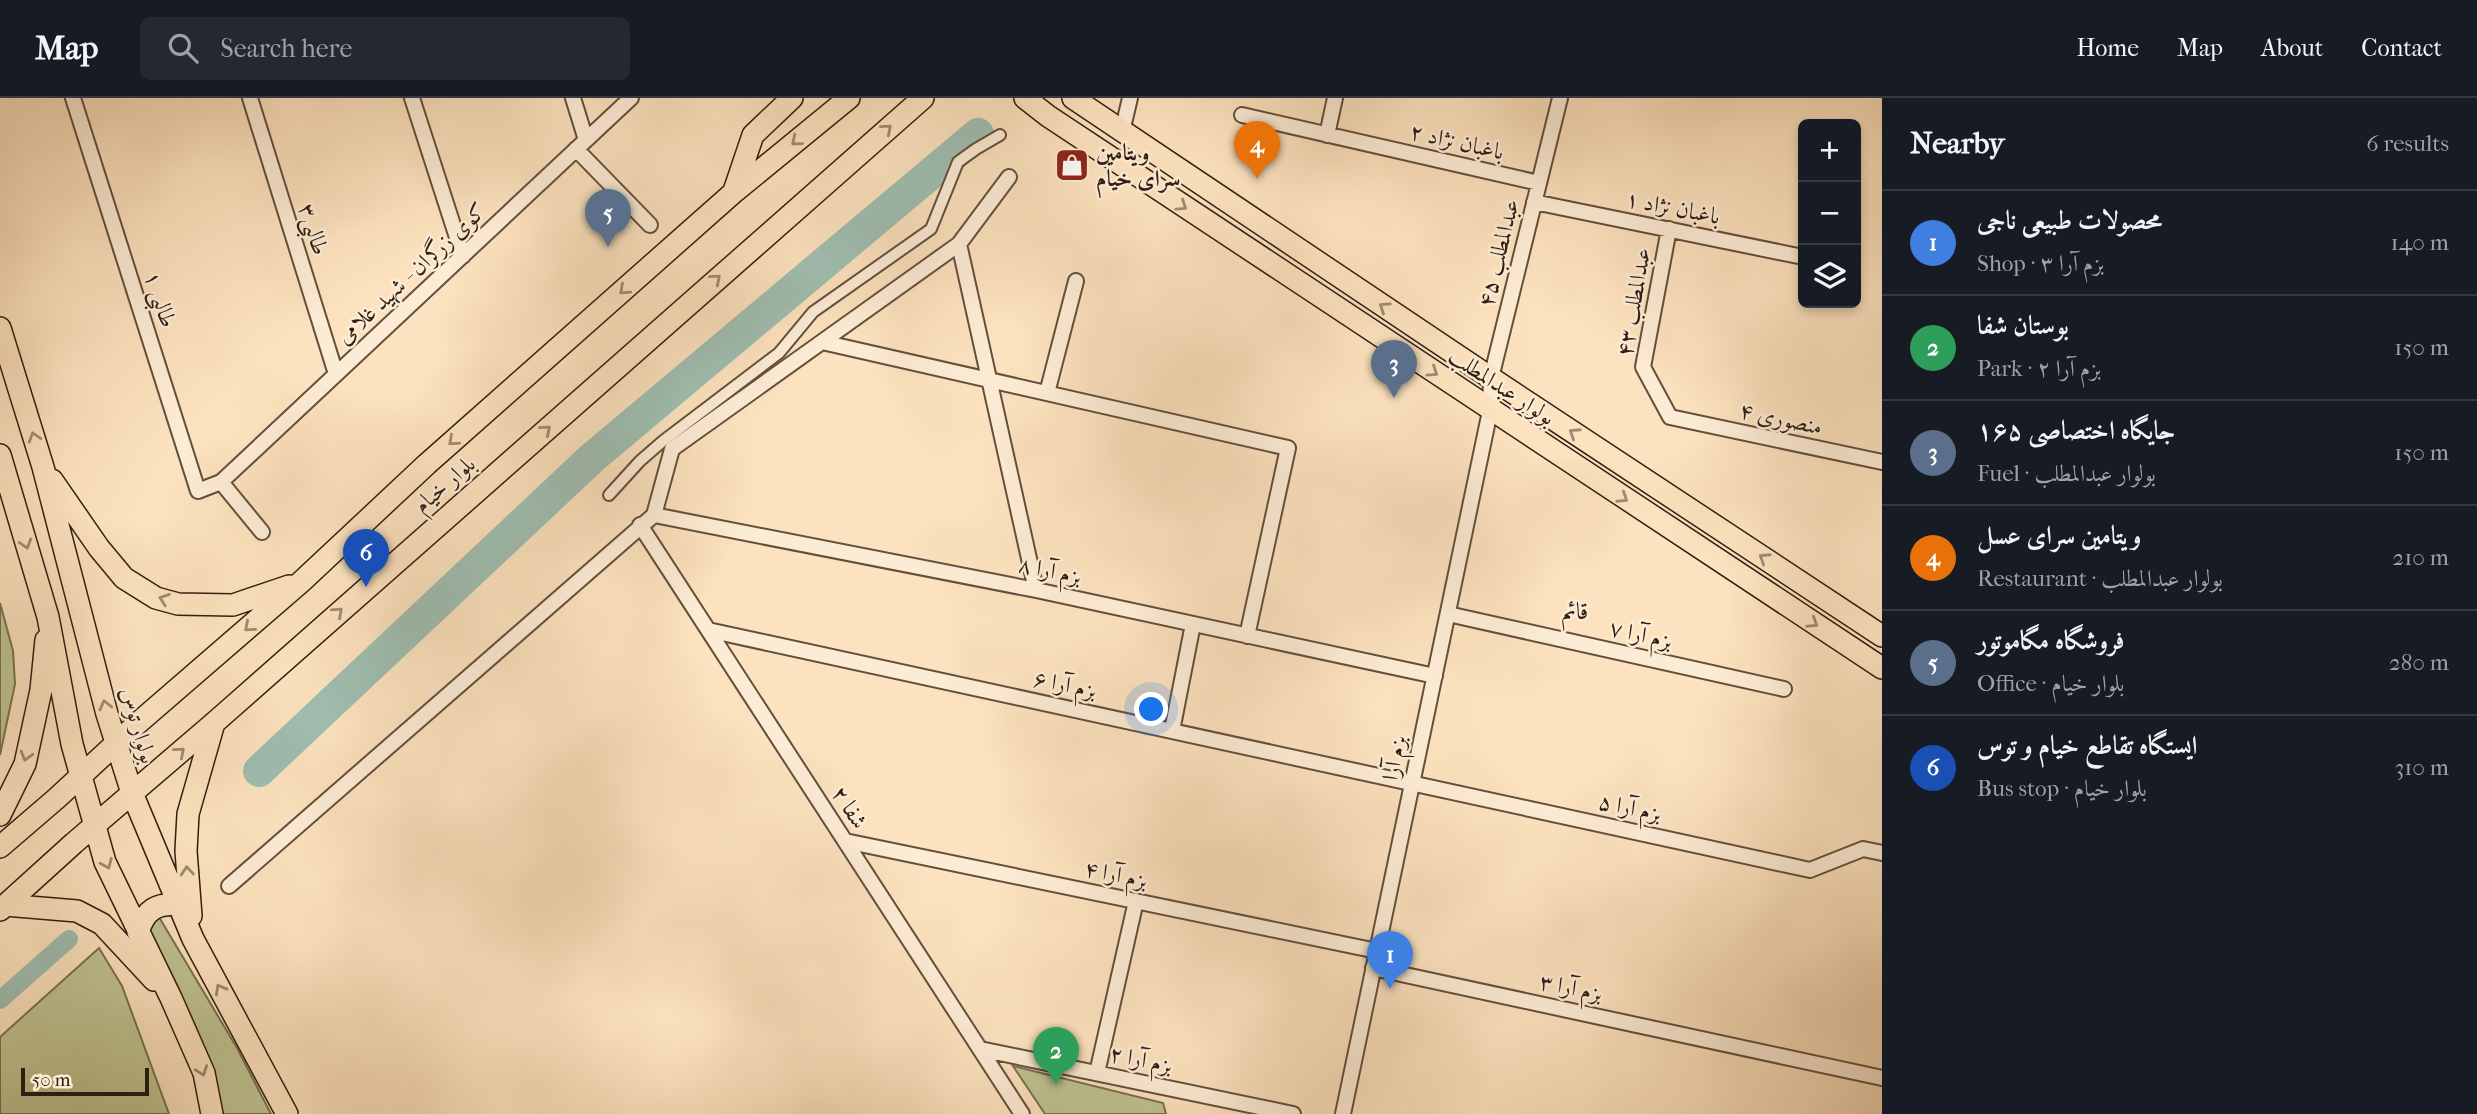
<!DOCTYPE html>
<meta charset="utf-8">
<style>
:root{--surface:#171b24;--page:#242831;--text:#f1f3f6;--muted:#9ea1a6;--line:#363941;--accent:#c59692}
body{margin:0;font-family:"IM FELL French Canon",Amiri,serif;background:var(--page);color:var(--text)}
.controls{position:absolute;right:21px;top:21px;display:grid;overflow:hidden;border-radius:10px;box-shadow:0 4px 10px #0003}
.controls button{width:63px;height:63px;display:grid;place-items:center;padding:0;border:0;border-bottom:2px solid var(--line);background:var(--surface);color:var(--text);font:35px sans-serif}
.scale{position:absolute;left:21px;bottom:18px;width:128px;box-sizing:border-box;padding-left:7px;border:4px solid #311e12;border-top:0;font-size:19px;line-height:24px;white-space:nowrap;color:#311e12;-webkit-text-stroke:5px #fdecd5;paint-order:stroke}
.you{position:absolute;left:1152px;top:612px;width:24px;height:24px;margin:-18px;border:5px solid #fff;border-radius:50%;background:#1a73e8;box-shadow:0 0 0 10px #1a73e833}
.badge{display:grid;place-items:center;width:46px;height:46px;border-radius:50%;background:var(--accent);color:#fff;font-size:23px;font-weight:700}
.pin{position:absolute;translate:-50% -58px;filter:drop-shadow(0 2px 4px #0008)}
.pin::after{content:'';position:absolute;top:37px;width:24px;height:21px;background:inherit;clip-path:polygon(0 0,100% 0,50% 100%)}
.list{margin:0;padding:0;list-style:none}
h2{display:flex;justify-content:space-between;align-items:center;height:91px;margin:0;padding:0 28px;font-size:30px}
h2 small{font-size:23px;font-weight:400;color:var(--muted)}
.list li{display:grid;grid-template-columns:46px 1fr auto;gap:21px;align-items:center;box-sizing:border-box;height:105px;padding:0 28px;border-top:2px solid var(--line)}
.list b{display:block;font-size:26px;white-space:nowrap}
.list p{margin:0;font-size:23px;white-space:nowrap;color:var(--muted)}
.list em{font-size:23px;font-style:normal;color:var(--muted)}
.icon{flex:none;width:38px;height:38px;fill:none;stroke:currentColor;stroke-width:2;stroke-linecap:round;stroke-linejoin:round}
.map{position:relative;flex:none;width:1882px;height:1016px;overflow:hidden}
header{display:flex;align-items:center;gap:42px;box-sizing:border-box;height:98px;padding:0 35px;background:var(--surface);border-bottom:2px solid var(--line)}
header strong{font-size:33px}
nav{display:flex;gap:38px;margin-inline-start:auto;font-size:24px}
.search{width:490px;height:63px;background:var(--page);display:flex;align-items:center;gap:18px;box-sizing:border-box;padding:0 24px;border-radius:10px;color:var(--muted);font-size:26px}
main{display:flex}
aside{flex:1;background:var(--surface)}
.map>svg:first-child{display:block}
</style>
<header>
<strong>Map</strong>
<div class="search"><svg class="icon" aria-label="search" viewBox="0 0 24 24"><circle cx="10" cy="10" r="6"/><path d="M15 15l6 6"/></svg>Search here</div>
<nav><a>Home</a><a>Map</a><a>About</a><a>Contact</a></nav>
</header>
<main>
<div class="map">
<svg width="1882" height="1016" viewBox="0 0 1882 1016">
<rect width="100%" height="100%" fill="#fce2be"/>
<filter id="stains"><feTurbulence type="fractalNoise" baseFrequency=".00286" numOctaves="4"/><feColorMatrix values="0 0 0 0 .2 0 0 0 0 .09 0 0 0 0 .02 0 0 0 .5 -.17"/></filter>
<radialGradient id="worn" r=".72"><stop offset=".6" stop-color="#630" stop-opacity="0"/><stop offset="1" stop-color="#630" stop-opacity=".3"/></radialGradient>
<!-- green -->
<path fill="#bfc391" stroke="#787052" stroke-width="2" d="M0 505 13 553 15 586 0 657Z
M159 819 237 950 271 1016H222L147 828Z
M99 850 122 888 169 1016H0V939Z
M1013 968 1163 1005 1166 1016H1045Z"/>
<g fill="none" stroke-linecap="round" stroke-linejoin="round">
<!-- canal -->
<path stroke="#9fbeb1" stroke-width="18" d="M0 902 69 841"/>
<!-- river -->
<path stroke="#9fbeb1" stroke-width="32" d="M259 673 592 360 978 36"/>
<!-- pedestrian casing -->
<g stroke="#644f3d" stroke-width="14">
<path id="pedestrian" d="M609 397 640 363 663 343 779 255 813 214 931 131 958 64 976 51 1000 37"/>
</g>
<!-- minor casing -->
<g stroke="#644f3d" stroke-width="18">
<path id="minor" d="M73 0 198 393 221 384 631 0
M250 0 336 276
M412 0 463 158
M573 0 586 42
M1242 17 1539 85
M1122 34 1130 0
M1327 37 1335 0
M576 51 650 127
M1534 104 1803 159
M1669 131 1643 269 1670 319 1882 364
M959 146 1036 492
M822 244 1288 350 1247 538
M1047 295 1076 183
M221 384 262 434
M654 417 1036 492 1435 578
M640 427 1022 1016
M1448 516 1784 591
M708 532 1810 772 1863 751 1882 755
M1172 633 1193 526
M845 743 1377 853
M229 788 654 417 672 351 959 146 1009 79
M1373 870 1882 980
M980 951 1293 1016
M1097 975 1136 803
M1343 1016 1490 313 1491 280 1560 0"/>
</g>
<!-- primary casing -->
<g stroke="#311e12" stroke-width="24">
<path id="primary" d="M1025 0 1048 18 1882 570
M1073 0 1491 280 1882 538
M734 93 753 37 792 0
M0 230 43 369 107 616 132 695 193 841 287 1016
M0 357 48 519 72 646 105 764 171 900 204 975 212 1016
M52 382 99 450 124 480 156 500 178 506 233 507 289 488
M0 717 25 666 41 592 46 542
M0 749 57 700 138 625 301 484 427 366 733 95 849 0
M5 807 77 813 102 826 154 882
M0 812 74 745 214 625 923 0
M191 818 186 753 188 716 214 625
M138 834C145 812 157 804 180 807"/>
</g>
<!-- pedestrian -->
<use href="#pedestrian" stroke="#fdecd5" stroke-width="10"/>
<!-- minor -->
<use href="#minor" stroke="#fdecd5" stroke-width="14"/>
<!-- primary -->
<use href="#primary" stroke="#fce2be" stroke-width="21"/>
</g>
<!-- one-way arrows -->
<defs><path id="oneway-chevron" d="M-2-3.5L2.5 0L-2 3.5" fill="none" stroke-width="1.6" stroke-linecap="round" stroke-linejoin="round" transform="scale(1.75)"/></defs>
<g stroke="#a18a71">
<use href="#oneway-chevron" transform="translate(887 31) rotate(-41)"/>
<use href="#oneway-chevron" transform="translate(796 43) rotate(141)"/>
<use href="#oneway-chevron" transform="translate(1182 108) rotate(34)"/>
<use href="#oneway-chevron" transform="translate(716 181) rotate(-41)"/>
<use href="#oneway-chevron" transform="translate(624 192) rotate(138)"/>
<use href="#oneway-chevron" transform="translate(1384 209) rotate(-146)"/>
<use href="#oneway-chevron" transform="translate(1433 274) rotate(34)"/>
<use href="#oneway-chevron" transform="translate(546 332) rotate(-41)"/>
<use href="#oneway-chevron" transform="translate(1574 335) rotate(-147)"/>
<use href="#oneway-chevron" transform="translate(34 339) rotate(-107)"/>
<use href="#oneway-chevron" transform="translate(453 343) rotate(138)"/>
<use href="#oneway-chevron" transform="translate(1623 400) rotate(33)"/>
<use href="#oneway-chevron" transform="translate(26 446) rotate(73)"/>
<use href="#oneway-chevron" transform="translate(1764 460) rotate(-147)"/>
<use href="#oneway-chevron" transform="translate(164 501) rotate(-161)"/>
<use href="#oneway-chevron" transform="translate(338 514) rotate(-42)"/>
<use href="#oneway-chevron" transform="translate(1813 525) rotate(33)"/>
<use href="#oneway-chevron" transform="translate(249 529) rotate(139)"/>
<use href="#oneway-chevron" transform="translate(105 607) rotate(-104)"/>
<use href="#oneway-chevron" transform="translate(180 654) rotate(-41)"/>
<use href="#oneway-chevron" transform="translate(26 658) rotate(106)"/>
<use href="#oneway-chevron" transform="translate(107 766) rotate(67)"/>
<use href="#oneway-chevron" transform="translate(187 773) rotate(-95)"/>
<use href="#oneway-chevron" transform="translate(220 891) rotate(-119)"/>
<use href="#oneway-chevron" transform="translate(202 973) rotate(71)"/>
</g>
<!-- icons -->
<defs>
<g id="shop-square" transform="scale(1.75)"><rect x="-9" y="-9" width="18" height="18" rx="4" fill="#8f2418" stroke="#fdecd5"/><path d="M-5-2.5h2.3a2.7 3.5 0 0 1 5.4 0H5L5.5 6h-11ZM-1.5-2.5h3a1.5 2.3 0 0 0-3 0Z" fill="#fff"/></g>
</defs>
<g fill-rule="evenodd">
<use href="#shop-square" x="1072" y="67"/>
</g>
<g text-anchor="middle" stroke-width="5" stroke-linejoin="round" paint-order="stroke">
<!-- street labels -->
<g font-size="23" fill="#311e12" stroke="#fdecd5">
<text transform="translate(1457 43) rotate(13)" y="8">باغبان نژاد ۲</text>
<text transform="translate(1673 109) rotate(11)" y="8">باغبان نژاد ۱</text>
<text transform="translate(314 131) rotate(73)" y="8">طالبی۳</text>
<text transform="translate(1498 155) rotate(-76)" y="8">عبدالمطلب ۴۵</text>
<text transform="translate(411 175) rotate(-43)" y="8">کوی زرگران - شهید غلامی</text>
<text transform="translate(161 201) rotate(72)" y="8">طالبی ۱</text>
<text transform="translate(1633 204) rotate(-80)" y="8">عبدالمطلب ۴۳</text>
<text transform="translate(1502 288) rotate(33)" y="8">بولوار عبدالمطلب</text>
<text transform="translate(1781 320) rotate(12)" y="8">منصوری ۴</text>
<text transform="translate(444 386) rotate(-41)" y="8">بلوار خیام</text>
<text transform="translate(1050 472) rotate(12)" y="8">بزم آرا ۸</text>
<text transform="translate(1641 536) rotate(13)" y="8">بزم آرا ۷</text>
<text transform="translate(1065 586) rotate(12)" y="8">بزم آرا ۶</text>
<text transform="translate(139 627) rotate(74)" y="8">بولوار توس</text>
<text transform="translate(1394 660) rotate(-78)" y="8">بزم آرا</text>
<text transform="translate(850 709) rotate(57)" y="8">شفا ۲</text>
<text transform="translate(1630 709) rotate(12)" y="8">بزم آرا ۵</text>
<text transform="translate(1116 776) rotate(12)" y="8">بزم آرا ۴</text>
<text transform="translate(1571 889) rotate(12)" y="8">بزم آرا ۳</text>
<text transform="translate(1141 961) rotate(12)" y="8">بزم آرا ۲</text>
</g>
<!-- poi labels -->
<g font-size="23" font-weight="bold" fill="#311e12" stroke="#fdecd5" text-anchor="start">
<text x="1096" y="62">ویتامین<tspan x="1096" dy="26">سرای خیام</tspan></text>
</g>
<!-- neighbourhood labels -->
<g font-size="24" fill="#311e12" stroke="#fdecd5">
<text x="1575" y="521">قائم</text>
</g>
</g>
<rect width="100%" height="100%" filter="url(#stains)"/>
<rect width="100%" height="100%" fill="url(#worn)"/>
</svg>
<div class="controls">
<button>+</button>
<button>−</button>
<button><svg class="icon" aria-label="layers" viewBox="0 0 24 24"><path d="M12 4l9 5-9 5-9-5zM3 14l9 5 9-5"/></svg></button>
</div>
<div class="scale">50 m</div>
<div class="you"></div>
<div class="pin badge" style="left:1390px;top:891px;background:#3f7fe0">1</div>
<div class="pin badge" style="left:1056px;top:987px;background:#2e9e5b">2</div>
<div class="pin badge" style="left:1394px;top:300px;background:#5c6f8a">3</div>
<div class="pin badge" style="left:1257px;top:81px;background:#e8710a">4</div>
<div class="pin badge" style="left:608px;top:149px;background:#5c6f8a">5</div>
<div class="pin badge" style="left:366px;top:489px;background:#1a4fb4">6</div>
</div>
<aside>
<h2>Nearby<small>6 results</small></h2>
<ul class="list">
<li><span class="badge" style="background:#3f7fe0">1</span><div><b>محصولات طبیعی ناجی</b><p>Shop · بزم آرا ۳</p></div><em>140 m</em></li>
<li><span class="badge" style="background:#2e9e5b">2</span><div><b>بوستان شفا</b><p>Park · بزم آرا ۲</p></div><em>150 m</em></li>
<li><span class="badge" style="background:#5c6f8a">3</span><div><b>جایگاه اختصاصی ۱۶۵</b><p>Fuel · بولوار عبدالمطلب</p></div><em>150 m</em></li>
<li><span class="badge" style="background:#e8710a">4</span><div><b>ویتامین سرای عسل</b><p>Restaurant · بولوار عبدالمطلب</p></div><em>210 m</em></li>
<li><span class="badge" style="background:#5c6f8a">5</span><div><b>فروشگاه مگاموتور</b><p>Office · بلوار خیام</p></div><em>280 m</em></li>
<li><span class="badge" style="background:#1a4fb4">6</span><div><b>ایستگاه تقاطع خیام و توس</b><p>Bus stop · بلوار خیام</p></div><em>310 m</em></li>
</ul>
</aside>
</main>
